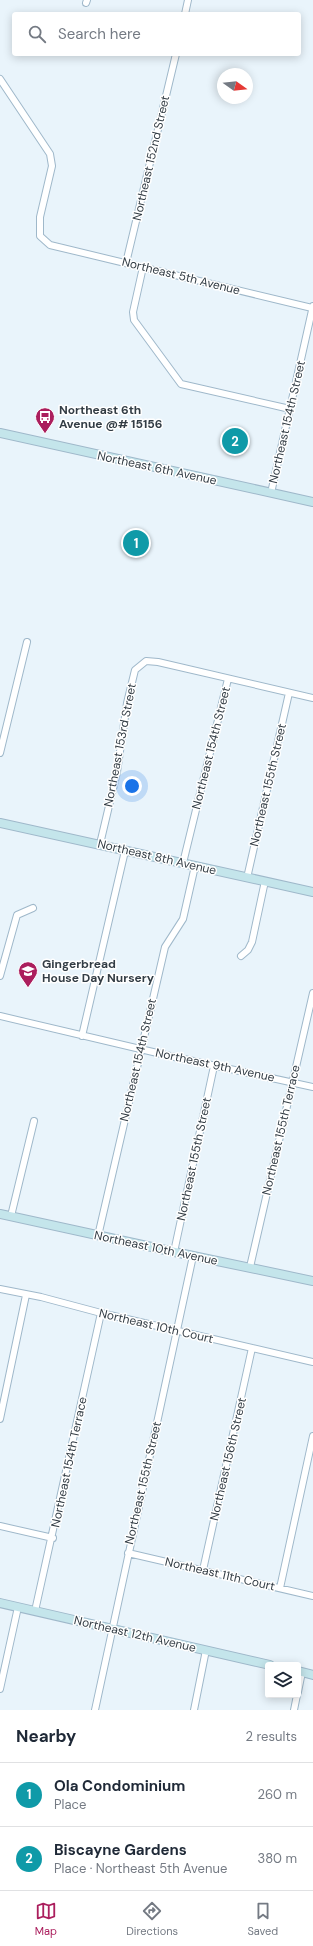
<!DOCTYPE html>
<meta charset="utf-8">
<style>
:root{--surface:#fff;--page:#f6f6f7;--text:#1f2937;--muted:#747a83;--line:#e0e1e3;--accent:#ab1e5d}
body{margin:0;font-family:"DM Sans",sans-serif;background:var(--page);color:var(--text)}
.controls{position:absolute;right:12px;bottom:12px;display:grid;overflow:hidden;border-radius:4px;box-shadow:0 2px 10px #0003}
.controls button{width:36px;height:36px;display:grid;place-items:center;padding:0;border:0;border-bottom:1px solid var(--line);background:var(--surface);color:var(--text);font:20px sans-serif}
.compass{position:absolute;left:217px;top:68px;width:36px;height:36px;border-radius:50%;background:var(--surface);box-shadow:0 2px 10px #0003;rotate:105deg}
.you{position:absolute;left:132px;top:786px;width:14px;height:14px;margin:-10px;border:3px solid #fff;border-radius:50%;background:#1a73e8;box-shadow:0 0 0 6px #1a73e833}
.badge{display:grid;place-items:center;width:26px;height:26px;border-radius:50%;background:var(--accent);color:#fff;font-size:13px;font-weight:700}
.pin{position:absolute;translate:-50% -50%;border:2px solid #fff;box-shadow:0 1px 4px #0006}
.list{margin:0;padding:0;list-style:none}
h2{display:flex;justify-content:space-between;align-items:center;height:52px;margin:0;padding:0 16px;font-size:17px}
h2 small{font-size:13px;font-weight:400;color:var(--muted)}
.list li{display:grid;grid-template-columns:26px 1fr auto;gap:12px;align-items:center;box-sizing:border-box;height:64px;padding:0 16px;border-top:1px solid var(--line)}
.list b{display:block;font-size:15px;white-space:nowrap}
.list p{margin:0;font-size:13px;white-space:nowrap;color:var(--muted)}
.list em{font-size:13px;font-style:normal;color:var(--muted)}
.icon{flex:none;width:22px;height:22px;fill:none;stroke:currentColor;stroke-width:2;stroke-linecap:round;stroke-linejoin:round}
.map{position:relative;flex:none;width:313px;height:1710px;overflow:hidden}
.search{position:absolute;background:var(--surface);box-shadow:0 2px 10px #0003;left:12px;right:12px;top:12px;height:44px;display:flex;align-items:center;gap:10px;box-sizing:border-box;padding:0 14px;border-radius:4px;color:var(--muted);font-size:15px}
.sheet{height:180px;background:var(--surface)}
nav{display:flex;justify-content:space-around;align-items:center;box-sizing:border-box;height:56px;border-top:1px solid var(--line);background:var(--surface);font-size:11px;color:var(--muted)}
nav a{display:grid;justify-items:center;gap:2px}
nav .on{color:var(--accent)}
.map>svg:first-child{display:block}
</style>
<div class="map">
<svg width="313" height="1710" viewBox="0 0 313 1710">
<rect width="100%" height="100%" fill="#e9f4fb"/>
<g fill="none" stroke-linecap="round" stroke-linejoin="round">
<!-- street casing -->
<g stroke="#9fb8ca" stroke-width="8">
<path id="street" d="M86 3 87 0
M185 14 188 0
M0 79 50 154 52 166 40 217V236L50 245 312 308
M126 263 176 54
M143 267 133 312 134 320 181 384 290 409
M271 493 313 306
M0 753 27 642
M100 844 117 772 127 703 135 670 146 661 158 662 313 698
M183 863 228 679
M247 878 289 693
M241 956 248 950 252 942 265 881
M0 976 17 915 33 908
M0 1016 170 1056 313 1087
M82 1036 125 851
M11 1216 34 1121
M98 1236 165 947 183 919 195 866
M174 1252 214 1066
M250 1267 313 993
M0 1289 41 1297 101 1313 313 1362
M0 1419 26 1295
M0 1526 53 1538
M128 1553 313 1596
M203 1570 252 1348
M280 1588 313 1436
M35 1611 101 1313
M0 1689 18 1607
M298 1692 302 1672
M95 1710 193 1256
M194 1710 206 1650
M294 1710 297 1695"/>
</g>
<!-- secondary casing -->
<g stroke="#9fb8ca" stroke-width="10">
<path id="secondary" d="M0 433 313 502
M0 823 313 892
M0 1214 193 1256 313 1281
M0 1603 270 1665
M298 1671 313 1675"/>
</g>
<!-- street -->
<use href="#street" stroke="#fff" stroke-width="6"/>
<!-- secondary -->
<use href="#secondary" stroke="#c4e5eb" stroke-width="8"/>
</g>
<!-- icons -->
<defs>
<g id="bus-pin" transform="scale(1)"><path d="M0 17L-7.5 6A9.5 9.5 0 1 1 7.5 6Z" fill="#ab1e5d" stroke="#fff"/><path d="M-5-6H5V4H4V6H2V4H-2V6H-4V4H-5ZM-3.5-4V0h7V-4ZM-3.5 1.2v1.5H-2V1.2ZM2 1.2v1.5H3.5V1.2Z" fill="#fff"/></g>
<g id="school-pin" transform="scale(1)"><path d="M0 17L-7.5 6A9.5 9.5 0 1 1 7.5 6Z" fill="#ab1e5d" stroke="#fff"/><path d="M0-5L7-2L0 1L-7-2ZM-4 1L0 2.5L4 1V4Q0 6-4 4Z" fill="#fff"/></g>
</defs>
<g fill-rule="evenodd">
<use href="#bus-pin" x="45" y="417"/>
<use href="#school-pin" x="28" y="971"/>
</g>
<g text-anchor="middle" stroke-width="3" stroke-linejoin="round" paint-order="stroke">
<!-- street labels -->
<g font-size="12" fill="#333d45" stroke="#fff">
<text transform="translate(151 158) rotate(-77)" y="4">Northeast 152nd Street</text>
<text transform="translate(181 276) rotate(14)" y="4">Northeast 5th Avenue</text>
<text transform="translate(287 422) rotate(-77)" y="4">Northeast 154th Street</text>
<text transform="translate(157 468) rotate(12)" y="4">Northeast 6th Avenue</text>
<text transform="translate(120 745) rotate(-79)" y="4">Northeast 153rd Street</text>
<text transform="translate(211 748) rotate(-76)" y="4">Northeast 154th Street</text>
<text transform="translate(268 785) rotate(-77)" y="4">Northeast 155th Street</text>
<text transform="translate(157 857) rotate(13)" y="4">Northeast 8th Avenue</text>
<text transform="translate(138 1060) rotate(-77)" y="4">Northeast 154th Street</text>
<text transform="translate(215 1065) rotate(12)" y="4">Northeast 9th Avenue</text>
<text transform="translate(281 1130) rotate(-77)" y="4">Northeast 155th Terrace</text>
<text transform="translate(194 1159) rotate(-78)" y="4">Northeast 155th Street</text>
<text transform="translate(156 1248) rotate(12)" y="4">Northeast 10th Avenue</text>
<text transform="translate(156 1326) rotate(13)" y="4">Northeast 10th Court</text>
<text transform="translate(228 1459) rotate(-77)" y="4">Northeast 156th Street</text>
<text transform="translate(69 1462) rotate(-78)" y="4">Northeast 154th Terrace</text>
<text transform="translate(143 1483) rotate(-77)" y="4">Northeast 155th Street</text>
<text transform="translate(220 1574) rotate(13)" y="4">Northeast 11th Court</text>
<text transform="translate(135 1634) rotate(13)" y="4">Northeast 12th Avenue</text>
</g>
<!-- poi labels -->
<g font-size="12" font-weight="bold" fill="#333d45" stroke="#fff" text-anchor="start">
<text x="59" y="414">Northeast 6th<tspan x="59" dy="14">Avenue @# 15156</tspan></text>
<text x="42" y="968">Gingerbread<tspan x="42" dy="14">House Day Nursery</tspan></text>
</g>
</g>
</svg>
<div class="controls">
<button><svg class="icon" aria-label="layers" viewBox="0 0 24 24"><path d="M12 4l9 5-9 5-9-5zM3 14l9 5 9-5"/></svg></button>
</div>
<svg class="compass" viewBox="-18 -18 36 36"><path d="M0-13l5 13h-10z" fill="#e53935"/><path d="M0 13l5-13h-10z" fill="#747a83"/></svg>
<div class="you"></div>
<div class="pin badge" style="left:136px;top:543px;background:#0f9aa8">1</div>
<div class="pin badge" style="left:235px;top:441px;background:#0f9aa8">2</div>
<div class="search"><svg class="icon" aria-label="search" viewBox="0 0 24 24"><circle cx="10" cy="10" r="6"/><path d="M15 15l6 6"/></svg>Search here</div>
</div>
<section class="sheet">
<h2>Nearby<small>2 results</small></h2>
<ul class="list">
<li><span class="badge" style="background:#0f9aa8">1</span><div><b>Ola Condominium</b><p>Place</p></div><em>260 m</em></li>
<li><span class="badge" style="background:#0f9aa8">2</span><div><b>Biscayne Gardens</b><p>Place · Northeast 5th Avenue</p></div><em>380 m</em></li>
</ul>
</section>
<nav>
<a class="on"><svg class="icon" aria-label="map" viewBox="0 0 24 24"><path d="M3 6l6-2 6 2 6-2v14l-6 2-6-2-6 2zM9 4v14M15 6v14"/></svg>Map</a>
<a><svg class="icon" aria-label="directions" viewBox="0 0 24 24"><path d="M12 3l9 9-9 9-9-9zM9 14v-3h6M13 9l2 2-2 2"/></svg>Directions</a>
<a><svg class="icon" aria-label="saved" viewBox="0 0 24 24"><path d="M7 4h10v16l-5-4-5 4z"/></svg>Saved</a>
</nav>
